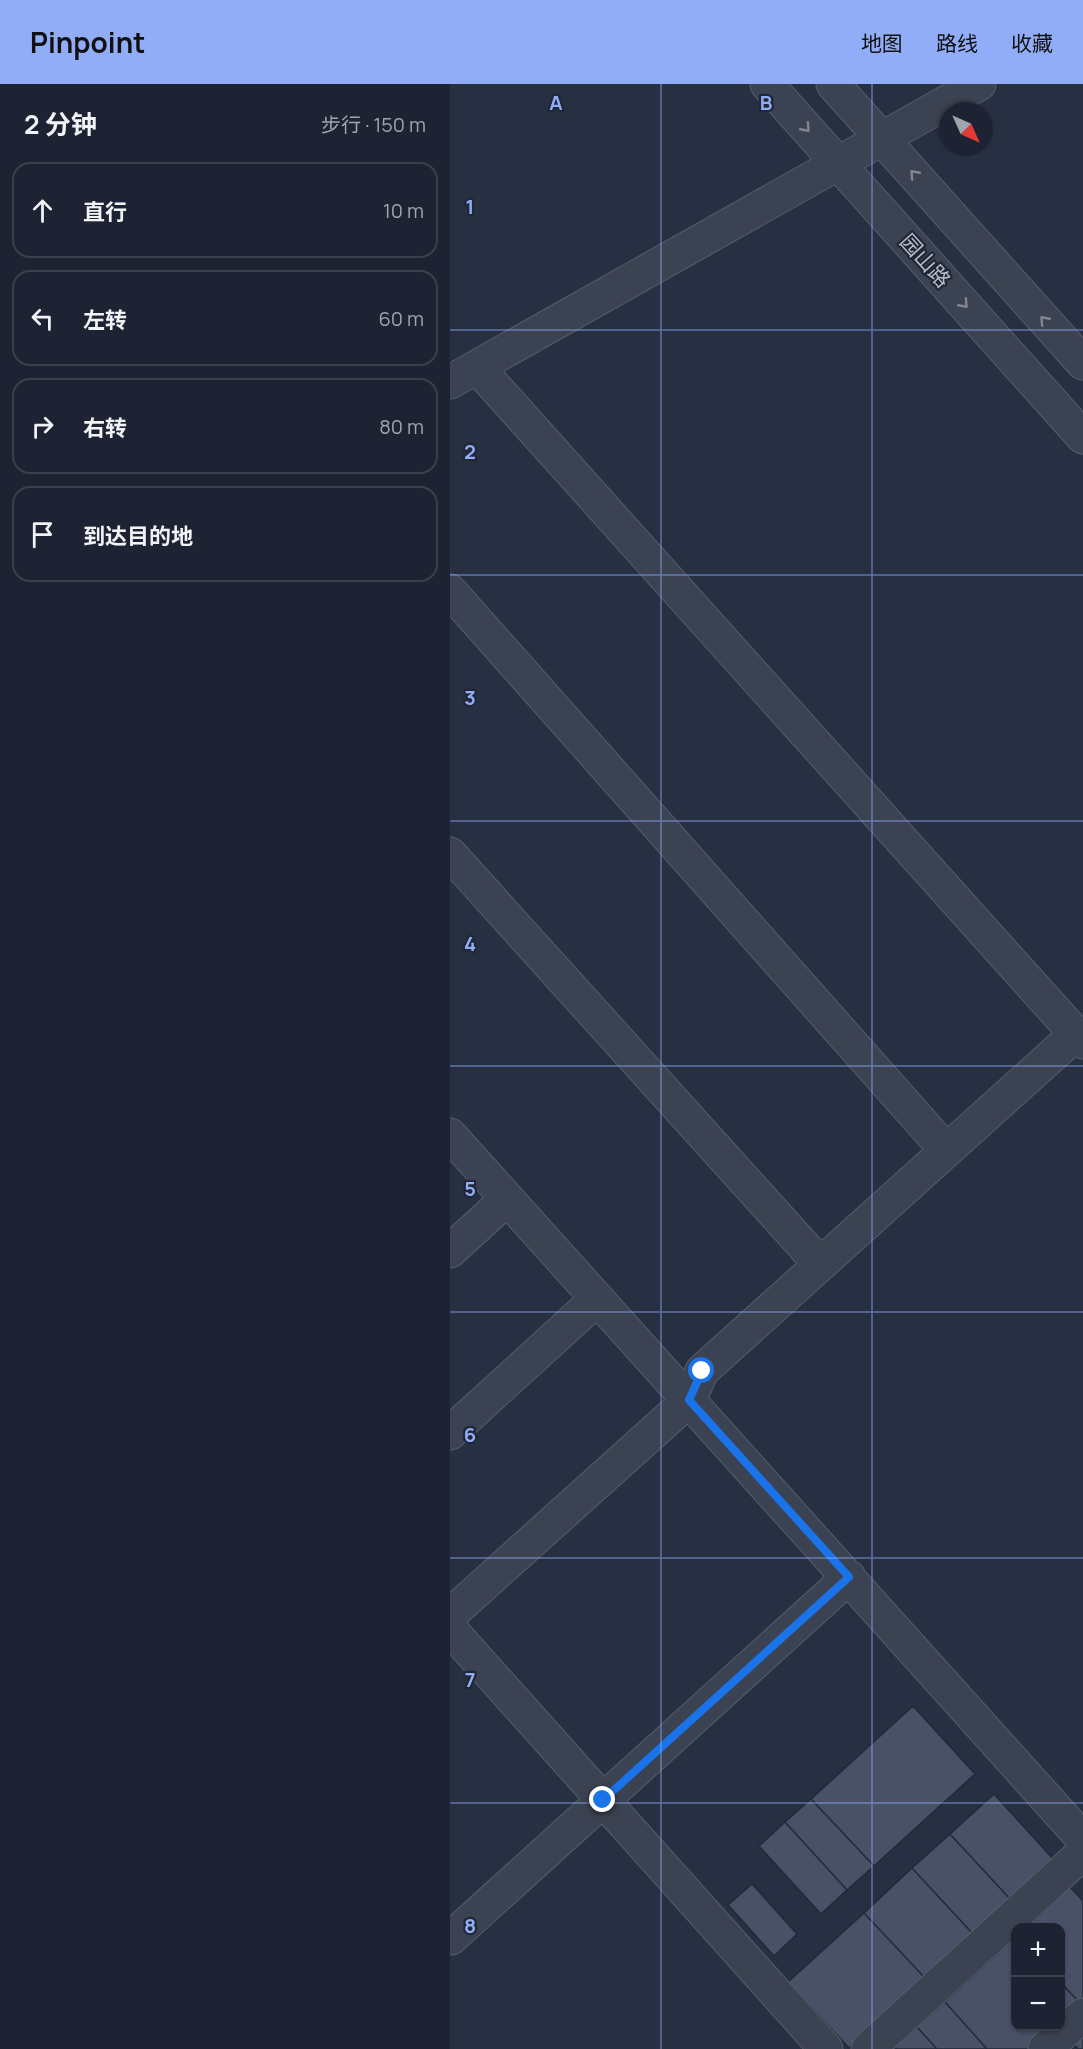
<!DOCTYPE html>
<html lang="zh">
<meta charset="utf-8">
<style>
:root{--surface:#1d2332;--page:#2a2f3e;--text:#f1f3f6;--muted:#a0a4ac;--line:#3b404d;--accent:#92adf7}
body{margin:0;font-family:Manrope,"Noto Sans SC",sans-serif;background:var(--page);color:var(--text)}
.controls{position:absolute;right:18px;bottom:18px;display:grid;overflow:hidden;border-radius:12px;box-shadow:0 2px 4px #0004}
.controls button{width:54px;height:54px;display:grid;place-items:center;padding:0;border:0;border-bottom:2px solid var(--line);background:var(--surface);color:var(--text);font:30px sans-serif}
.compass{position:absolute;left:489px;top:18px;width:54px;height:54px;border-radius:50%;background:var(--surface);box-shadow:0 2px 4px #0004;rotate:135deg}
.stop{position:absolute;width:18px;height:18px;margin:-14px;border:4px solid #1a73e8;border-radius:50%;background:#fff}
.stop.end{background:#1a73e8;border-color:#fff;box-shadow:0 2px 6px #0008}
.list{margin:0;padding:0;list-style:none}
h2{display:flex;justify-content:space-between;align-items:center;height:78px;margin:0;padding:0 24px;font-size:26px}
h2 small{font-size:20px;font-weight:400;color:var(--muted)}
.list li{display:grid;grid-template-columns:39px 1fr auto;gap:18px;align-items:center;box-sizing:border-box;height:96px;margin:0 12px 12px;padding:0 12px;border:2px solid var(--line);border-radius:18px}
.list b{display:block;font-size:22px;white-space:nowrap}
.list em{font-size:20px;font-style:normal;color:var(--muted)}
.icon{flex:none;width:33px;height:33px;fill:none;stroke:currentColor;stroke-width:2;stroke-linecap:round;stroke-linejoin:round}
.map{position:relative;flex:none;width:633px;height:1965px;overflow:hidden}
header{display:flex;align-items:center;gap:36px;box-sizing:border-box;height:84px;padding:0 30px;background:var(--accent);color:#111}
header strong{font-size:28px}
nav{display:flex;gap:33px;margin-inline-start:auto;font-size:21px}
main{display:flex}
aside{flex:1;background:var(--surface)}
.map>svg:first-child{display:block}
</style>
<header>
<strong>Pinpoint</strong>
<nav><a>地图</a><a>路线</a><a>收藏</a></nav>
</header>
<main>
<aside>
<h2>2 分钟<small>步行 · 150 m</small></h2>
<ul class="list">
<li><svg class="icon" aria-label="ahead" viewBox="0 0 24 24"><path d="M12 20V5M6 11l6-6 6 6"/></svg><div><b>直行</b></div><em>10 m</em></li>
<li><svg class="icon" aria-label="left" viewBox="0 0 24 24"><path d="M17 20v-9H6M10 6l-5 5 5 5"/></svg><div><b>左转</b></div><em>60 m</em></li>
<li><svg class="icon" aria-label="right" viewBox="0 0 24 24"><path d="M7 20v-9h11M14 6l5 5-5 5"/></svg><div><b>右转</b></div><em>80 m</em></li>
<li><svg class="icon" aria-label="arrive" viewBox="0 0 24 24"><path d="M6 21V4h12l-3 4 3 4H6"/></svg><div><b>到达目的地</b></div></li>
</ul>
</aside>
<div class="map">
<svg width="633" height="1965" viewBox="0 0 633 1965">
<rect width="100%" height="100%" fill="#272f42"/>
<!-- building -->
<path fill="#485166" stroke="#222939" stroke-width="1.5" d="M463 1622 525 1690 424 1782 361 1715Z
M544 1710 604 1776 561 1816 500 1750Z
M361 1715 424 1782 397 1806 335 1738Z
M335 1738 397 1806 371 1830 309 1762Z
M500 1750 561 1816 523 1850 462 1784Z
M462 1784 523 1850 475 1894 414 1829Z
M302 1800 347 1850 324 1872 278 1821Z
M620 1803 633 1817V1916L630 1919 610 1898V1844H576Z
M414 1829 475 1894 399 1964 338 1898Z
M566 1853V1942H604L579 1965H537L495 1918Z
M610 1898 630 1919 610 1937Z
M495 1918 537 1965H487L467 1943Z
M467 1943 487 1965H447L445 1963Z
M633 1951V1965H628L624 1960Z"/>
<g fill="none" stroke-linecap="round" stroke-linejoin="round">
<!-- minor casing -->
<g stroke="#565d6c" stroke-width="35">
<path id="minor" d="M317 0 633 353
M383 0 633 279
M27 283 633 958
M0 298 529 0
M0 507 496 1066
M0 770 370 1180
M0 1051 633 1755
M0 1167 57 1115
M0 1349 147 1215
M0 1531 239 1316 252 1287 626 950
M0 1545 376 1965
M1 1854 399 1493
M418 1965 633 1769
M595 1965 633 1931"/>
</g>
<!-- minor -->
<use href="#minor" stroke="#3b4251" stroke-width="33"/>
</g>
<!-- one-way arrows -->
<defs><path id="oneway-chevron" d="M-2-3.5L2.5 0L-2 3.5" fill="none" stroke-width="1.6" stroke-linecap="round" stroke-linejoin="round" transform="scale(1.5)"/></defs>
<g stroke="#808694">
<use href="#oneway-chevron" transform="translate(356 44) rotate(48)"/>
<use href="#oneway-chevron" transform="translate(464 90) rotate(-132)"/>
<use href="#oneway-chevron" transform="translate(514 220) rotate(48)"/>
<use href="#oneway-chevron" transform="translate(594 236) rotate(-132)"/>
</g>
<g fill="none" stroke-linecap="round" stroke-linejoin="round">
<!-- route -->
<path stroke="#1a73e8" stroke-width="8" d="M153 1716 399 1493 239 1316 252 1287"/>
</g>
<!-- grid -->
<path fill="none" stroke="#92adf7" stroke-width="1.5" stroke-opacity="0.55" d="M211 0V1965M422 0V1965M0 246H633M0 491H633M0 737H633M0 982H633M0 1228H633M0 1474H633M0 1719H633"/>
<g text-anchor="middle" stroke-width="4.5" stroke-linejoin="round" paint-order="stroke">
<!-- street labels -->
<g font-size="21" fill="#b8bdcb" stroke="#202737">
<text transform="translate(475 177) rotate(48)" y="7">园山路</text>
</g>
</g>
<g font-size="20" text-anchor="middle" font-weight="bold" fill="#92adf7" stroke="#202737" stroke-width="4.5" stroke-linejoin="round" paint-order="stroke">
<text x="106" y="26">A</text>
<text x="316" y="26">B</text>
<text x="20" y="130">1</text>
<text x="20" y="375">2</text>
<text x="20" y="621">3</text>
<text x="20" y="867">4</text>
<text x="20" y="1112">5</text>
<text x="20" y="1358">6</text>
<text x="20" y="1603">7</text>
<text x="20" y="1849">8</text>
</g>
</svg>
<div class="controls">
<button>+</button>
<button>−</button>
</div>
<svg class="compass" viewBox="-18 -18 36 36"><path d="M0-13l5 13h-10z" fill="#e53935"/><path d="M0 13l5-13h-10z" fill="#a0a4ac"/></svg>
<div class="stop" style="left:252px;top:1287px"></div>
<div class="stop end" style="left:153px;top:1716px"></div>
</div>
</main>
